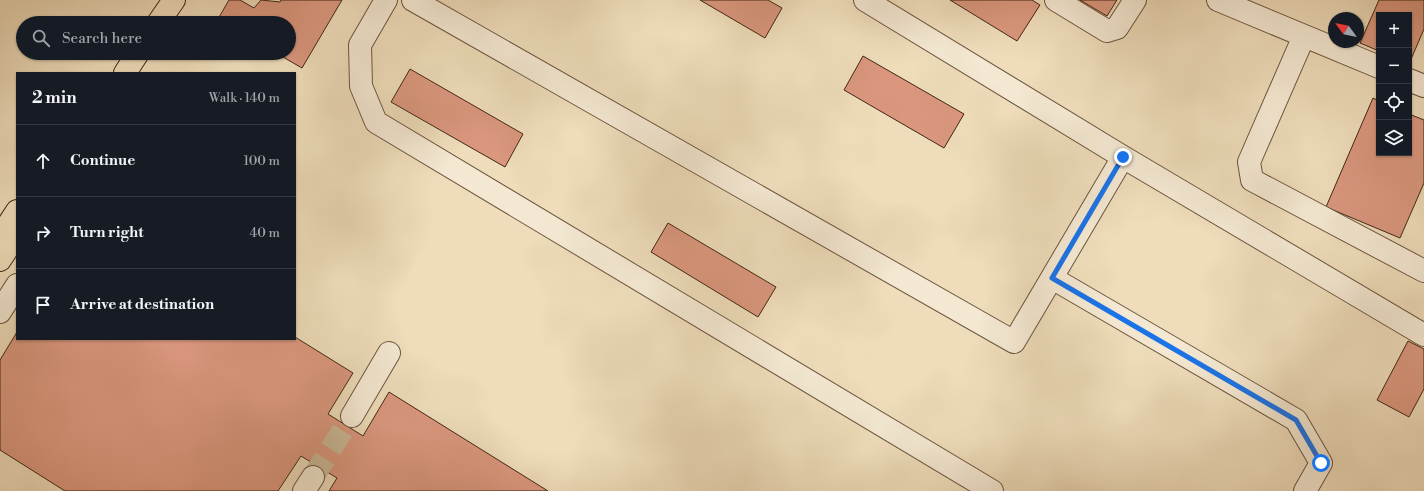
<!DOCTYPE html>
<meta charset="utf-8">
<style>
:root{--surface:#171b24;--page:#242831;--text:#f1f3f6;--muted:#9ea1a6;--line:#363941}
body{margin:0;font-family:"Libre Bodoni",serif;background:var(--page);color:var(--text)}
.controls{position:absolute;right:12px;top:12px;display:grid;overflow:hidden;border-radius:0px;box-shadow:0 1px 3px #0004}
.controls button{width:36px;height:36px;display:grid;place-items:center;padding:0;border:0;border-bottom:1px solid var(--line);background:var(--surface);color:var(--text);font:20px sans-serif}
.compass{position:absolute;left:1328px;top:12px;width:36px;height:36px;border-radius:50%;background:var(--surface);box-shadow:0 1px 3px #0004;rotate:303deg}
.stop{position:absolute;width:12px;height:12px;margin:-9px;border:3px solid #1a73e8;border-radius:50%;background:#fff}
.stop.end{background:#1a73e8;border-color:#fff;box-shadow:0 1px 4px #0008}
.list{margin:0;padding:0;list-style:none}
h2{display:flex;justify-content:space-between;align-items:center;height:52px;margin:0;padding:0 16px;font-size:17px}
h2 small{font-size:13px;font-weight:400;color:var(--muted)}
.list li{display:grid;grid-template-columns:26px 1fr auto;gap:12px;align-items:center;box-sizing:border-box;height:72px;padding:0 16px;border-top:1px solid var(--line)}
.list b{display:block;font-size:15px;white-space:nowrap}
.list em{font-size:13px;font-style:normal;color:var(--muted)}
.icon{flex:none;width:22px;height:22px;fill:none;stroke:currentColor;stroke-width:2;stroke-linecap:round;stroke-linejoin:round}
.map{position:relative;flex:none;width:1424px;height:491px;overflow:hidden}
.search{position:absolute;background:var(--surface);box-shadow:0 1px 3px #0004;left:16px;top:16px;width:280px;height:44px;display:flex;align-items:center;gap:10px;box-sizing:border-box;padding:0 14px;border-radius:22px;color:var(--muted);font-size:15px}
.panel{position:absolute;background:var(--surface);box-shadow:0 1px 3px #0004;left:16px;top:72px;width:280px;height:268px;border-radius:0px}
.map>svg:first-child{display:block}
</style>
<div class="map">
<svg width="1424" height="491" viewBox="0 0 1424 491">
<rect width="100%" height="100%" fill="#eedcba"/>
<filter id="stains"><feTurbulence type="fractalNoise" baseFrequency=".005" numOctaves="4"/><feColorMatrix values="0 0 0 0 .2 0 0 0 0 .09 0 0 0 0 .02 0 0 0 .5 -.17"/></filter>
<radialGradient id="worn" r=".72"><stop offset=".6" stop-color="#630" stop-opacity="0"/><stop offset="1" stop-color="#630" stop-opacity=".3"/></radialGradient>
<!-- building -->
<path fill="#da977e" stroke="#412614" d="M229 0H240L254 8 261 0 280 2 281 0H342L302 68 276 53H289V23H225L218 19Z
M700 0H768L782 8 765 38Z
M950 0H1032L1040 5 1017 41Z
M1080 0H1117L1107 16Z
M1379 0H1424V29L1409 64V15H1379V51L1360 43Z
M863 56 964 114 944 148 844 90Z
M410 69 523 134 505 167 391 102Z
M1373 98 1379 101V153H1409V114L1424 120V183L1400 238 1326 207Z
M668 223 776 287 758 317 651 252Z
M17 332V339H295V337L353 373 328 414 363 436 389 392 548 491H329L337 478 301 456 278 491H65L0 450V360Z
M1408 341 1424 349V389L1409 417 1377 400Z"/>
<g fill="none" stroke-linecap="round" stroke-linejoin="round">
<!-- minor-tunnel -->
<path stroke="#cbb899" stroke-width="22" stroke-dasharray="22 11" stroke-linecap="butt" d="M313 477 352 416"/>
<!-- minor casing -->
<g stroke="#6c543e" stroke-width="24">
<path id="minor" d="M386 0 360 45 361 86 376 122 992 491
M413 0 1014 342 1123 157
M865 0 1123 157 1424 335
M1056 0 1107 31 1117 28 1135 0
M1218 0 1379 67
M1304 36 1249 162 1252 180 1424 271
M1409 80 1424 86
M1052 278 1296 420 1321 463 1305 491
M0 312 17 285
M352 416 389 353
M304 491 313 477"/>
</g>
<!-- major casing -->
<g stroke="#412614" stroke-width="24">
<path id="major" d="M158 23 174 0
M125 73 138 53
M0 237 17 211
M0 260 17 234"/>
</g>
<!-- minor -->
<use href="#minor" stroke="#f4e8d2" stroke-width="22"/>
<!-- major -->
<use href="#major" stroke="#eedcba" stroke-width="22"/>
</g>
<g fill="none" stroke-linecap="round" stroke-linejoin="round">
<!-- route -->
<path stroke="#1a73e8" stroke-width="5" d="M1123 157 1052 278 1296 420 1321 463"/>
</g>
<rect width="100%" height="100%" filter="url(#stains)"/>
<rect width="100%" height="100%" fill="url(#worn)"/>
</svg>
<div class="controls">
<button>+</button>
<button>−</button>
<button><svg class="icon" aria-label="locate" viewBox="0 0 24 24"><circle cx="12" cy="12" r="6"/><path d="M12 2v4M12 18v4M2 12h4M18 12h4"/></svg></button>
<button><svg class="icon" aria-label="layers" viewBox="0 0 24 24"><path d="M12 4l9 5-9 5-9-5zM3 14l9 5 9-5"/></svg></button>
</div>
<svg class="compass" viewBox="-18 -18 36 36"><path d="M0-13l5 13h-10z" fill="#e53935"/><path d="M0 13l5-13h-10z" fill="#9ea1a6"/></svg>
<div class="stop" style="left:1321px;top:463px"></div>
<div class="stop end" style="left:1123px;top:157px"></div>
<div class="search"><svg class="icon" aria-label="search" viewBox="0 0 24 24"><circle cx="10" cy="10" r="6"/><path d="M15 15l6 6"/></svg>Search here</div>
<section class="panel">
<h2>2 min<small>Walk · 140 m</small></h2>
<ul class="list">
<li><svg class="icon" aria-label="ahead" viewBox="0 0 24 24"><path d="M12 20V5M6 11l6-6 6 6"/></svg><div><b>Continue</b></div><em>100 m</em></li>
<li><svg class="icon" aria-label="right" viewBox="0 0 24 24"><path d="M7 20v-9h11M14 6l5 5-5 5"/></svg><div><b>Turn right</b></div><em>40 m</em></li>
<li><svg class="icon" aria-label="arrive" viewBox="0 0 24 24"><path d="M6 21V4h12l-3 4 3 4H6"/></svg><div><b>Arrive at destination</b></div></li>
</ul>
</section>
</div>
